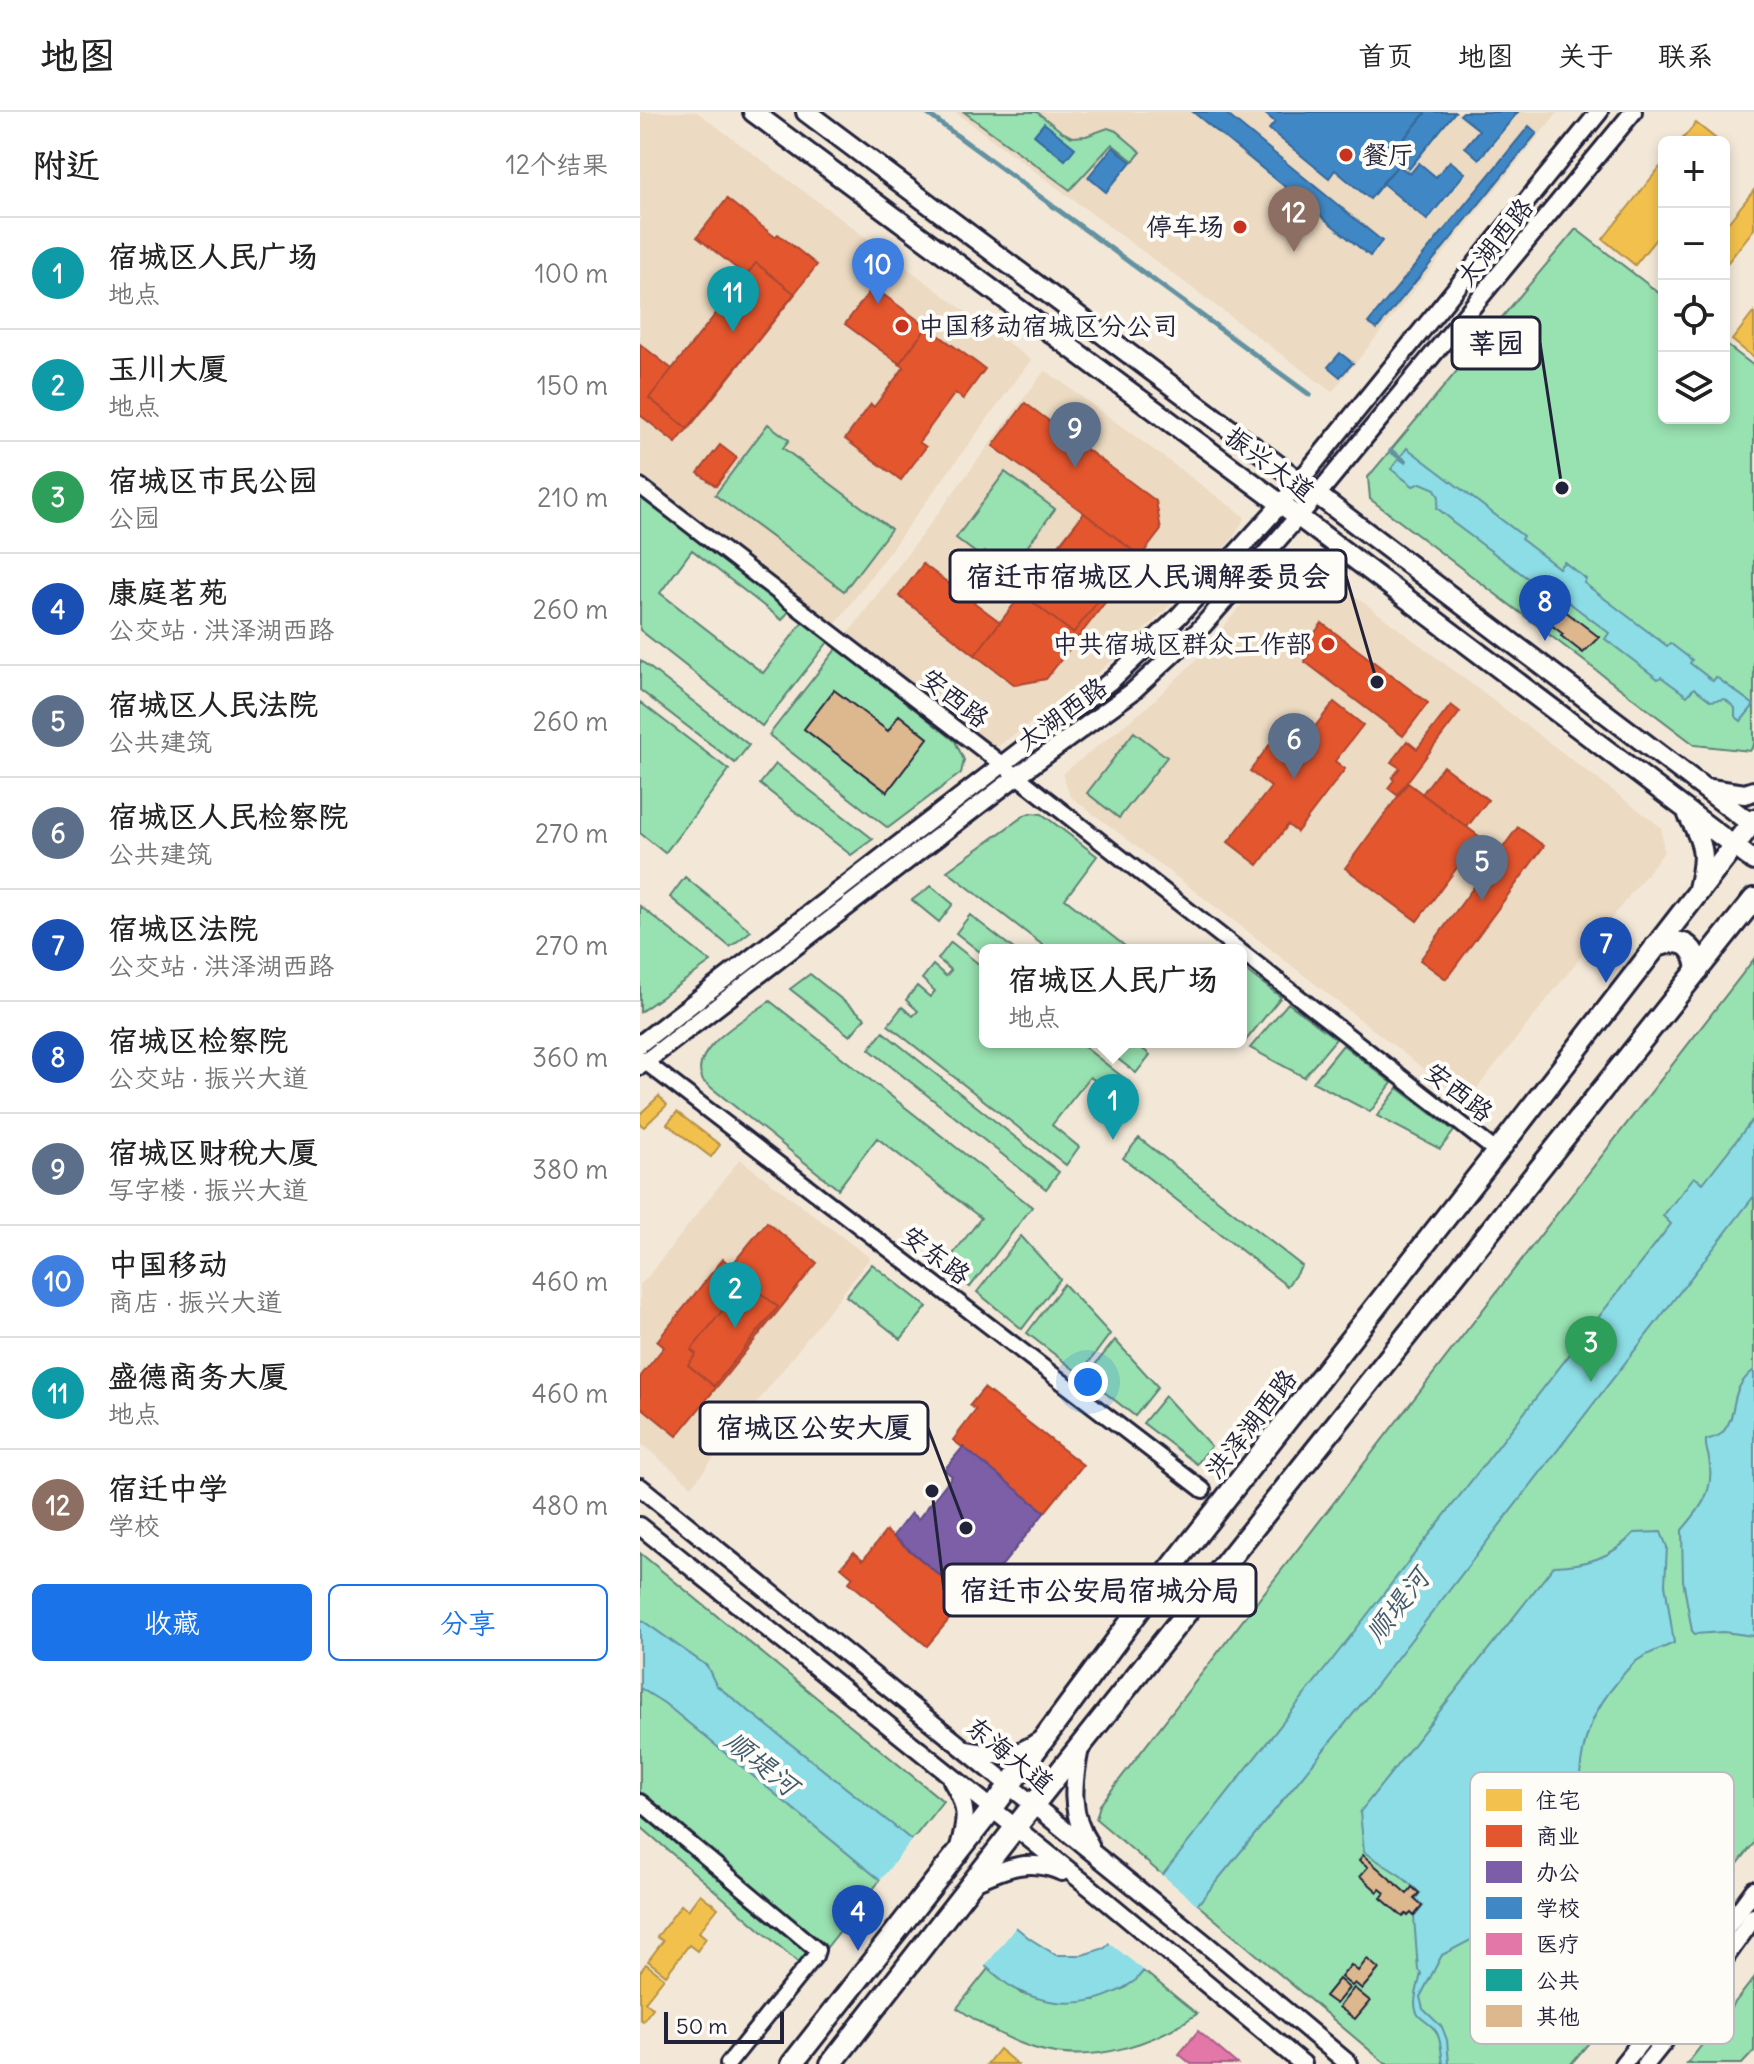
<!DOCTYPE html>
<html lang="zh">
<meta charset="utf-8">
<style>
:root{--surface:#fff;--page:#f6f6f6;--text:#222;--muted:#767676;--line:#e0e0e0;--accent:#1a73e8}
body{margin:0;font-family:Delius,"LXGW WenKai TC",sans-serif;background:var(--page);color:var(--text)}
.controls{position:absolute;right:24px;top:24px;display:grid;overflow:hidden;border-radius:12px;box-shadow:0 4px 12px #0003}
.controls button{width:72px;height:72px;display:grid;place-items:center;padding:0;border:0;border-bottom:2px solid var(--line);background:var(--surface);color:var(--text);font:40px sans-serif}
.scale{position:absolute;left:24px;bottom:20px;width:120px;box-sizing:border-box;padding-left:8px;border:4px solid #22223b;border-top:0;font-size:22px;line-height:28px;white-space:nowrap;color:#22223b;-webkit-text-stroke:6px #fdfcf7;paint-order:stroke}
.you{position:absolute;left:448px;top:1270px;width:28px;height:28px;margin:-20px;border:6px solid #fff;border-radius:50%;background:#1a73e8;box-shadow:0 0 0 12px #1a73e833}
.badge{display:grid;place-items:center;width:52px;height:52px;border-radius:50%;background:var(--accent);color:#fff;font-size:26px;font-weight:700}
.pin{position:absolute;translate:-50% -66px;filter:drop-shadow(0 2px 4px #0008)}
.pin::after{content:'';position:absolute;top:42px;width:28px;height:24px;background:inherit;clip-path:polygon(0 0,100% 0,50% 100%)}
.popup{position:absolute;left:339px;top:832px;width:268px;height:104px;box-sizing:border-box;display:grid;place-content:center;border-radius:12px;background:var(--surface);filter:drop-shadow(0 2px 6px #0005);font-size:26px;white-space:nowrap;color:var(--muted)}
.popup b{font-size:30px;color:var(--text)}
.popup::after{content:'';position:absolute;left:50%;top:100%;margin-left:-16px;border:16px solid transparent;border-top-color:var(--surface)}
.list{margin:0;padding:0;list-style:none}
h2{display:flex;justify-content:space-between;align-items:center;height:104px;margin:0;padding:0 32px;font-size:34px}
h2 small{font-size:26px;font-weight:400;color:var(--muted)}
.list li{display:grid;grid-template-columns:52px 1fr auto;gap:24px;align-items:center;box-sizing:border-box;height:112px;padding:0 32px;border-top:2px solid var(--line)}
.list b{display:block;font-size:30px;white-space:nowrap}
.list p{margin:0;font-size:26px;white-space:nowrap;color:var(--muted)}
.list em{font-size:26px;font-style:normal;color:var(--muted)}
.actions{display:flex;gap:16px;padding:24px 32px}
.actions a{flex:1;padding:18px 0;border:2px solid var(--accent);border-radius:12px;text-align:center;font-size:28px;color:var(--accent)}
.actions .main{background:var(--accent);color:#fff}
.icon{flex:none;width:44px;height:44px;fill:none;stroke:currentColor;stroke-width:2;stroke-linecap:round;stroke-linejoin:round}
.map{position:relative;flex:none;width:1114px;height:1952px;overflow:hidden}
header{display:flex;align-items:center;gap:48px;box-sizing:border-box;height:112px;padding:0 40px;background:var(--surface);border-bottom:2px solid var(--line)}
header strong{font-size:38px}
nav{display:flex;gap:44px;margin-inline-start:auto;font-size:28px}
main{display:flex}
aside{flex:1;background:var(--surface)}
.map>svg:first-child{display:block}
</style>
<header>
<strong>地图</strong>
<nav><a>首页</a><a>地图</a><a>关于</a><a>联系</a></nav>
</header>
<main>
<aside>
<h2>附近<small>12个结果</small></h2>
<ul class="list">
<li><span class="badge" style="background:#0f9aa8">1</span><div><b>宿城区人民广场</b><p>地点</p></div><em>100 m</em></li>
<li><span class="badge" style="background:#0f9aa8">2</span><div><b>玉川大厦</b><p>地点</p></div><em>150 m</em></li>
<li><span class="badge" style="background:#2e9e5b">3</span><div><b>宿城区市民公园</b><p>公园</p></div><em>210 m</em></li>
<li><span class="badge" style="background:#1a4fb4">4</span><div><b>康庭茗苑</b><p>公交站 · 洪泽湖西路</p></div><em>260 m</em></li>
<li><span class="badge" style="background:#5c6f8a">5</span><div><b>宿城区人民法院</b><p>公共建筑</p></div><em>260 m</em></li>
<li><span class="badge" style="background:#5c6f8a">6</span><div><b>宿城区人民检察院</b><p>公共建筑</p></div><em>270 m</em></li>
<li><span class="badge" style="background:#1a4fb4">7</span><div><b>宿城区法院</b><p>公交站 · 洪泽湖西路</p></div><em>270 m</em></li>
<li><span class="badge" style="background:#1a4fb4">8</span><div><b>宿城区检察院</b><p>公交站 · 振兴大道</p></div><em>360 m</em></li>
<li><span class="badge" style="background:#5c6f8a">9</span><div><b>宿城区财税大厦</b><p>写字楼 · 振兴大道</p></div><em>380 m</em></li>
<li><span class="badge" style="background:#3f7fe0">10</span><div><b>中国移动</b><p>商店 · 振兴大道</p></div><em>460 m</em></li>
<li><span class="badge" style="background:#0f9aa8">11</span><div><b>盛德商务大厦</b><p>地点</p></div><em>460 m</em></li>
<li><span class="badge" style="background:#8d6e63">12</span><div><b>宿迁中学</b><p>学校</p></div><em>480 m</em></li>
</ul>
<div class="actions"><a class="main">收藏</a><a>分享</a></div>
</aside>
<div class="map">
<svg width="1114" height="1952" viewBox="0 0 1114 1952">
<rect width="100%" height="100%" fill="#f3e8d8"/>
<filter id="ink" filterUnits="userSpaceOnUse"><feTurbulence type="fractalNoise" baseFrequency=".0125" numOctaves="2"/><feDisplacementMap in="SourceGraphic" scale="16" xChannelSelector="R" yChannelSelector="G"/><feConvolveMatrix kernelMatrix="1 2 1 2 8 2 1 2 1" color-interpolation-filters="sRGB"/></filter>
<g filter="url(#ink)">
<!-- built -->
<path fill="#ecdac2" d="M0 0H57L391 248 195 513 0 361Z
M315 0H918L692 280Z
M405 258 605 405 595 423 568 457 474 547 431 583 354 637 207 523Z
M662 444 1021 715 1024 740 826 990 611 822 430 684 422 662 505 597 559 545 639 447Z
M100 1047 230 1146 52 1374 0 1331V1172L6 1167Z"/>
<!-- green -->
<path fill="#98e1b0" stroke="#5d8276" stroke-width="2" d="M324 0H397L422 20 432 25 446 24 468 16 476 19 501 40 493 49 472 32 430 78Z
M936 117 1024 185V306H1084V231L1114 254V633L1110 639 1055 633 730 387 728 365Z
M128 312 149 328 143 336 251 417 204 479 75 383Z
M365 360 415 397 370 458 345 440 341 445 316 426Z
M0 383 149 499 142 508 52 438 20 481 123 561 163 510 188 530 122 614 0 518Z
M197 536 315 629 324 648 321 661 248 716 129 623Z
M0 548 109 633 95 651 0 578Z
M0 590 89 658 25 741 0 721Z
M494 620 527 645 479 706 447 681Z
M136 652 233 727 211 743 120 672Z
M390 701 402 702 457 744 425 787 490 838H409L307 759 385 703Z
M45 765 111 819 90 835 30 785Z
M291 774 313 792 299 810 272 788Z
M0 794 71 850 0 900Z
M330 803 375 838H345V844L316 821Z
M311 830 345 857V930H438L489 970 477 985 450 965 412 1013 439 1035 426 1053 248 913 262 895 273 904 278 899 266 888 277 874 290 885 295 879 282 867 293 853 306 864 311 858 298 847Z
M1114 847V1731L1025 1846 998 1873 931 1952H746L456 1707 460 1693Z
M601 855 641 885 603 932 598 930H601Z
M170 862 225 906 210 924 150 877Z
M130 889 392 1095 330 1175 303 1155 341 1106 237 1026 198 1077 63 969C46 938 108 905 130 889Z
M648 891 696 927 664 965 610 936Z
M243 920 419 1060 406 1077 229 937Z
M456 930H494L510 943 496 961Z
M703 933 752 971 730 1000 673 970Z
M758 976 814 1019 800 1037 737 1004Z
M499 1026 662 1154 647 1174 483 1046Z
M381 1124 420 1167 382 1217 337 1180Z
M232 1152 287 1195 261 1227 206 1184Z
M424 1172 470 1222 440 1262 387 1221Z
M475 1228 518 1275 495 1304 445 1265Z
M525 1284 571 1334 557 1352 503 1311Z
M0 1441 303 1689 168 1859 0 1714Z
M348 1857 382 1882 455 1888 485 1876 504 1859 557 1902C515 1931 457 1951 405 1939 374 1932 344 1914 317 1896Z
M1114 1866V1939L1102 1952H1047Z"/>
<!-- water -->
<path fill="#8cdde5" stroke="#6292a1" stroke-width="2" d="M767 336 883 424 881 427 919 456 924 450 946 467 944 471 1027 534 1030 531 1052 548 1050 551 1073 569 1076 565 1114 593 1101 609 1095 604V596L1085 587 1071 589 1054 576 1047 584 1021 565 1018 567 965 527 969 521 910 476 906 480 812 410V408L797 396 799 385 795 377 781 371 773 374 751 357Z
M1114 1006V1084L723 1590 496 1868C456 1897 408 1898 367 1872L24 1591 0 1576V1507L67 1554 76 1573 258 1717 389 1826 416 1843H442L465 1836 692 1548 1031 1112 1023 1104 1054 1065 1063 1071Z
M1114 1258V1524L1084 1520 1055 1522 1052 1519 1043 1468 1042 1418C1061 1396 1075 1379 1069 1347 1068 1340 1065 1336 1066 1328 1072 1326 1079 1325 1083 1320 1100 1300 1086 1280 1114 1258Z
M1021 1420 1027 1435 1025 1472 1034 1531C1021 1537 1007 1541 995 1550 988 1556 981 1565 975 1573 939 1615 927 1684 957 1733 964 1744 973 1752 982 1761L929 1823 923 1826 906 1820 887 1810 877 1808 856 1810 829 1829 802 1843 780 1885 783 1897 802 1915 807 1928 809 1952H803C801 1942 802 1931 797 1921 793 1913 785 1910 779 1904 770 1893 779 1873 781 1861L778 1858 774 1805 783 1794 775 1787 780 1781 761 1764 724 1740 720 1700 914 1454C946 1453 972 1446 994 1421Z"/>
<!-- pier -->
<path fill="#f3e8d8" d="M274 1725 378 1812 343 1857 238 1771Z
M519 1760 561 1796 507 1861 466 1828Z"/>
<!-- homes -->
<path fill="#f2c14e" stroke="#b49148" stroke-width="2" d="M1056 11 1080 30H1040Z
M1024 50V117L995 153 963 127Z
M1114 78V117L1084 155V116Z
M1114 200V246L1092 228Z
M19 984 27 993 4 1015 0 1012V1002Z
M37 1000 80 1033 71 1045 27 1012Z
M60 1782 78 1796 59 1820 66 1826 57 1839 49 1833 26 1863 8 1849 23 1829 17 1825 41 1793 48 1798Z
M6 1852 24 1866 5 1890 13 1896 3 1909 0 1907V1860Z
M359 1937 377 1952H347Z"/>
<!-- shops -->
<path fill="#e4572e" stroke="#aa4732" stroke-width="2" d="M87 87 135 125 138 122 177 153 36 331 0 303V232L32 257 106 164 57 125Z
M116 151 155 182 48 317 9 286Z
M233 175 345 257 323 287 315 281 279 330 286 335 261 368 205 327 231 292 234 295 264 255 205 212Z
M287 215 345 257 323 287 315 281 279 330 286 335 261 368 205 327 231 292 234 295 264 255 259 252Z
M385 291 516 389 521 418 406 567 375 573 335 543 444 401 353 334Z
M80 333 97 346 76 374 58 361Z
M444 401 496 441 433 521 381 481Z
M283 452 360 510 335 543 259 484Z
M682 511 788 591 763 624 664 549 674 535 668 530Z
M694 590 723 613 695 649 705 657 657 720 648 713 618 753 588 730 631 675 610 659 633 628 653 643Z
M811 593 820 600 757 683 748 676 754 668 752 666 760 656 751 650 767 629 777 637Z
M803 654 848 688 827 715 782 682Z
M768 671 840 725 777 809 705 756Z
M878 715 904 734 806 867 780 848Z
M127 1110 177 1151 37 1324 0 1294V1265L24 1235 17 1229 83 1147 91 1154Z
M112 1174 138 1195 74 1274 48 1253 56 1242 51 1238 99 1178 105 1183Z
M344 1276 443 1353 405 1400 313 1328 336 1298 330 1293Z
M246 1419 327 1486 287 1534 209 1470 213 1465 201 1455 214 1440 223 1448Z"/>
<!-- offices -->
<path fill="#7b5ea7" stroke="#604c87" stroke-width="2" d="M323 1335 405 1400 343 1477 338 1472 327 1486 253 1424 271 1401 278 1407 312 1364 304 1358Z"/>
<!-- schools -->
<path fill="#3f88c5" stroke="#36699c" stroke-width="2" d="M553 0H584L742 129 730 144Z
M623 0H786L749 45 758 53 730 87 695 58 689 66 629 17 635 10Z
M786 0H815L769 57 752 42Z
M823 0H878L839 47 825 35 839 18 820 3Z
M404 11 435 36 425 48 394 23Z
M889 14 897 21 737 217 728 211Z
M473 35 491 50 466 80 448 65Z
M810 49 825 61 787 108 742 71 758 53 770 62 779 51 796 65Z
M700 241 713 251 700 265 688 255Z"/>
<!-- health -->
<path fill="#e377a8" stroke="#a95e87" stroke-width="2" d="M558 1919 597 1952H551L539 1942Z"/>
<!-- public -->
<path fill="#17a398" stroke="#1a7c7c" stroke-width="2" d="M1024 1767 1041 1781 1023 1802 1026 1805 1011 1822 1007 1818 1000 1826 985 1813 991 1807 987 1803 1001 1786 1005 1789Z"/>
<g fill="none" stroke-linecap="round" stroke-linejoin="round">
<!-- stream -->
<path stroke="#6292a1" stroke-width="5" d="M285 0 670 283
M751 339 765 349"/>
</g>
<!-- building -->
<path fill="#ddb88e" stroke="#22223b" stroke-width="2" d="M925 499 959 525 943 541 921 524 923 522 906 509 911 502 918 507Z
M194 578 248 619 259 603 288 626 247 680 164 617Z
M723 1743 767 1782 772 1775 779 1781 774 1787 782 1794 774 1804 771 1801 768 1804 766 1802 763 1805 741 1786 745 1781 740 1777 738 1780 720 1764 728 1755 719 1748Z
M965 1813 979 1825 974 1832 959 1820Z
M727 1847 739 1857 722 1877 715 1871 712 1874 701 1865 711 1853 718 1859Z
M699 1867 709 1876 696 1892 685 1884Z
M714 1876 730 1889 715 1907 699 1895Z"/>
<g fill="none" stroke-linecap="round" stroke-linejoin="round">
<!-- minor casing -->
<g stroke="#22223b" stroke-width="20">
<path id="minor" d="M0 374 377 664 599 838
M601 840 857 1040
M0 946 563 1378
M0 1690 177 1838 175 1844 88 1952"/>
</g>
<!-- tertiary casing -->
<g stroke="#22223b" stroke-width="22">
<path id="tertiary" d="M0 932 473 567 538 505 641 392 959 0
M0 954 377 664 492 580 559 518 677 383 993 0
M0 1375 567 1833 709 1952
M0 1414 452 1777 663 1952
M440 1636C433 1671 429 1702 450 1733
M327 1638C358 1644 373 1647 400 1628
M312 1669C328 1695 327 1707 319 1735
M334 1770C365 1756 390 1745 422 1760
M983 1952 1019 1907 1114 1778
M1006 1952 1034 1917 1114 1805"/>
</g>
<!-- secondary casing -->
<g stroke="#22223b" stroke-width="24">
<path id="secondary" d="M113 0 668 412 1114 749
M166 0 659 369 1114 714
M1070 677 1105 682 1114 679
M1048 703C1066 736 1066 744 1057 781"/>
</g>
<!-- primary casing -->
<g stroke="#22223b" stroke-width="26">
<path id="primary" d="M1015 835C1039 825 1055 830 1058 858
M152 1952 352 1697 517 1474 857 1040 1114 708
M191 1952 375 1716 1114 787"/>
</g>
<!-- minor -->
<use href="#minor" stroke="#fdfcf7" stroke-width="14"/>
<!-- tertiary -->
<use href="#tertiary" stroke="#fdfcf7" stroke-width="16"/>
<!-- secondary -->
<use href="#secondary" stroke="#fdfcf7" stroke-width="18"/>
<!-- primary -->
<use href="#primary" stroke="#fdfcf7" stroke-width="20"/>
</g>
</g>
<!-- markers -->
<g fill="#c8321e" stroke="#fdfcf7" stroke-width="3">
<circle cx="706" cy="43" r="8"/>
<circle cx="600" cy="115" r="8"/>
<circle cx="262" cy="214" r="8"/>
<circle cx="688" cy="532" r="8"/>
</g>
<g text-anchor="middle" stroke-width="8" stroke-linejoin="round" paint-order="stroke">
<!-- poi labels -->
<g font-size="26" fill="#22223b" stroke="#fdfcf7" text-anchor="start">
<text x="722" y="52">餐厅</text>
<text x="584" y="124" text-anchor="end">停车场</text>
<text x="278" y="223">中国移动宿城区分公司</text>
<text x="672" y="541" text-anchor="end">中共宿城区群众工作部</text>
</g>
<!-- street labels -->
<g font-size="26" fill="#22223b" stroke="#fdfcf7">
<text transform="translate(855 130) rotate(-51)" y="9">太湖西路</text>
<text transform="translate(630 352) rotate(37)" y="9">振兴大道</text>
<text transform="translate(315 586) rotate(38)" y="9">安西路</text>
<text transform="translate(422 602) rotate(-36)" y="9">太湖西路</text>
<text transform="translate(819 980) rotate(38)" y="9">安西路</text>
<text transform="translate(296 1143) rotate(37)" y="9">安东路</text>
<text transform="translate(611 1312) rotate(-52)" y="9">洪泽湖西路</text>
<text transform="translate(370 1643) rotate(39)" y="9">东海大道</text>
</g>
<!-- water labels -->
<g font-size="28" font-style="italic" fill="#425a6e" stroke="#fdfcf7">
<text transform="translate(757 1493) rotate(-52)" y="10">顺堤河</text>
<text transform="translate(122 1651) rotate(39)" y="10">顺堤河</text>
</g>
</g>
<!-- legend -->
<rect x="830" y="1660" width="264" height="272" rx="12" fill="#fdfcf7" stroke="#bbbbbf" stroke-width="2"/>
<rect x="846" y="1677" width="36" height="22" fill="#f2c14e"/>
<rect x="846" y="1713" width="36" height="22" fill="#e4572e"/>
<rect x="846" y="1749" width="36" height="22" fill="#7b5ea7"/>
<rect x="846" y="1785" width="36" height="22" fill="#3f88c5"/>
<rect x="846" y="1821" width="36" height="22" fill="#e377a8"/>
<rect x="846" y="1857" width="36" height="22" fill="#17a398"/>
<rect x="846" y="1893" width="36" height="22" fill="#ddb88e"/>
<g font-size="22" fill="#22223b">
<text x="896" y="1696">住宅</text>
<text x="896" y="1732">商业</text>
<text x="896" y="1768">办公</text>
<text x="896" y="1804">学校</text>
<text x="896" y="1840">医疗</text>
<text x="896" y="1876">公共</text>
<text x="896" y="1912">其他</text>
</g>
<!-- callouts -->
<path fill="none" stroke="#22223b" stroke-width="3" d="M922 376L900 231M737 570L706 464M326 1416L288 1316M292 1379L304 1478"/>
<g fill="#22223b" stroke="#fdfcf7" stroke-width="3">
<circle cx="922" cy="376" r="8"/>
<circle cx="737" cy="570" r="8"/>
<circle cx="326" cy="1416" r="8"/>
<circle cx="292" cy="1379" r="8"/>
</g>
<g fill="#fdfcf7" stroke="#22223b" stroke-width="3">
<rect x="812" y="205" width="88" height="52" rx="8"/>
<rect x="310" y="438" width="396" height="52" rx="8"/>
<rect x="60" y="1290" width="228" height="52" rx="8"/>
<rect x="304" y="1452" width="312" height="52" rx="8"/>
</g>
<g font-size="28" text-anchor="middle" font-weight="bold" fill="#22223b">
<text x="856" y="241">莘园</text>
<text x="508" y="474">宿迁市宿城区人民调解委员会</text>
<text x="174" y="1325">宿城区公安大厦</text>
<text x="460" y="1488">宿迁市公安局宿城分局</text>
</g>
</svg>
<div class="controls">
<button>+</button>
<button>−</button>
<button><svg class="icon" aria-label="locate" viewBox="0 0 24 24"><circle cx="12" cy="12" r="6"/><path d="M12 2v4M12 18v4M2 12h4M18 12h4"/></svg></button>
<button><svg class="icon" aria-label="layers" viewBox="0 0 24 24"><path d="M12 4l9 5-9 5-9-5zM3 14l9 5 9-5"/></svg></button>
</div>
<div class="scale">50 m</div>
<div class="you"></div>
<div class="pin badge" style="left:473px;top:1028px;background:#0f9aa8">1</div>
<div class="popup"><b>宿城区人民广场</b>地点</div>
<div class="pin badge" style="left:95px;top:1216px;background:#0f9aa8">2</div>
<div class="pin badge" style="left:951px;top:1270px;background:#2e9e5b">3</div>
<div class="pin badge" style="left:218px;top:1839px;background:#1a4fb4">4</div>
<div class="pin badge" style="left:842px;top:789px;background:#5c6f8a">5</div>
<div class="pin badge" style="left:654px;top:667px;background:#5c6f8a">6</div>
<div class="pin badge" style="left:966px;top:871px;background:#1a4fb4">7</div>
<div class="pin badge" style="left:905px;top:529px;background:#1a4fb4">8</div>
<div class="pin badge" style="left:435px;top:356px;background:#5c6f8a">9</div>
<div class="pin badge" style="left:238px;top:192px;background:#3f7fe0">10</div>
<div class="pin badge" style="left:93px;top:220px;background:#0f9aa8">11</div>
<div class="pin badge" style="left:654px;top:140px;background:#8d6e63">12</div>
</div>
</main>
